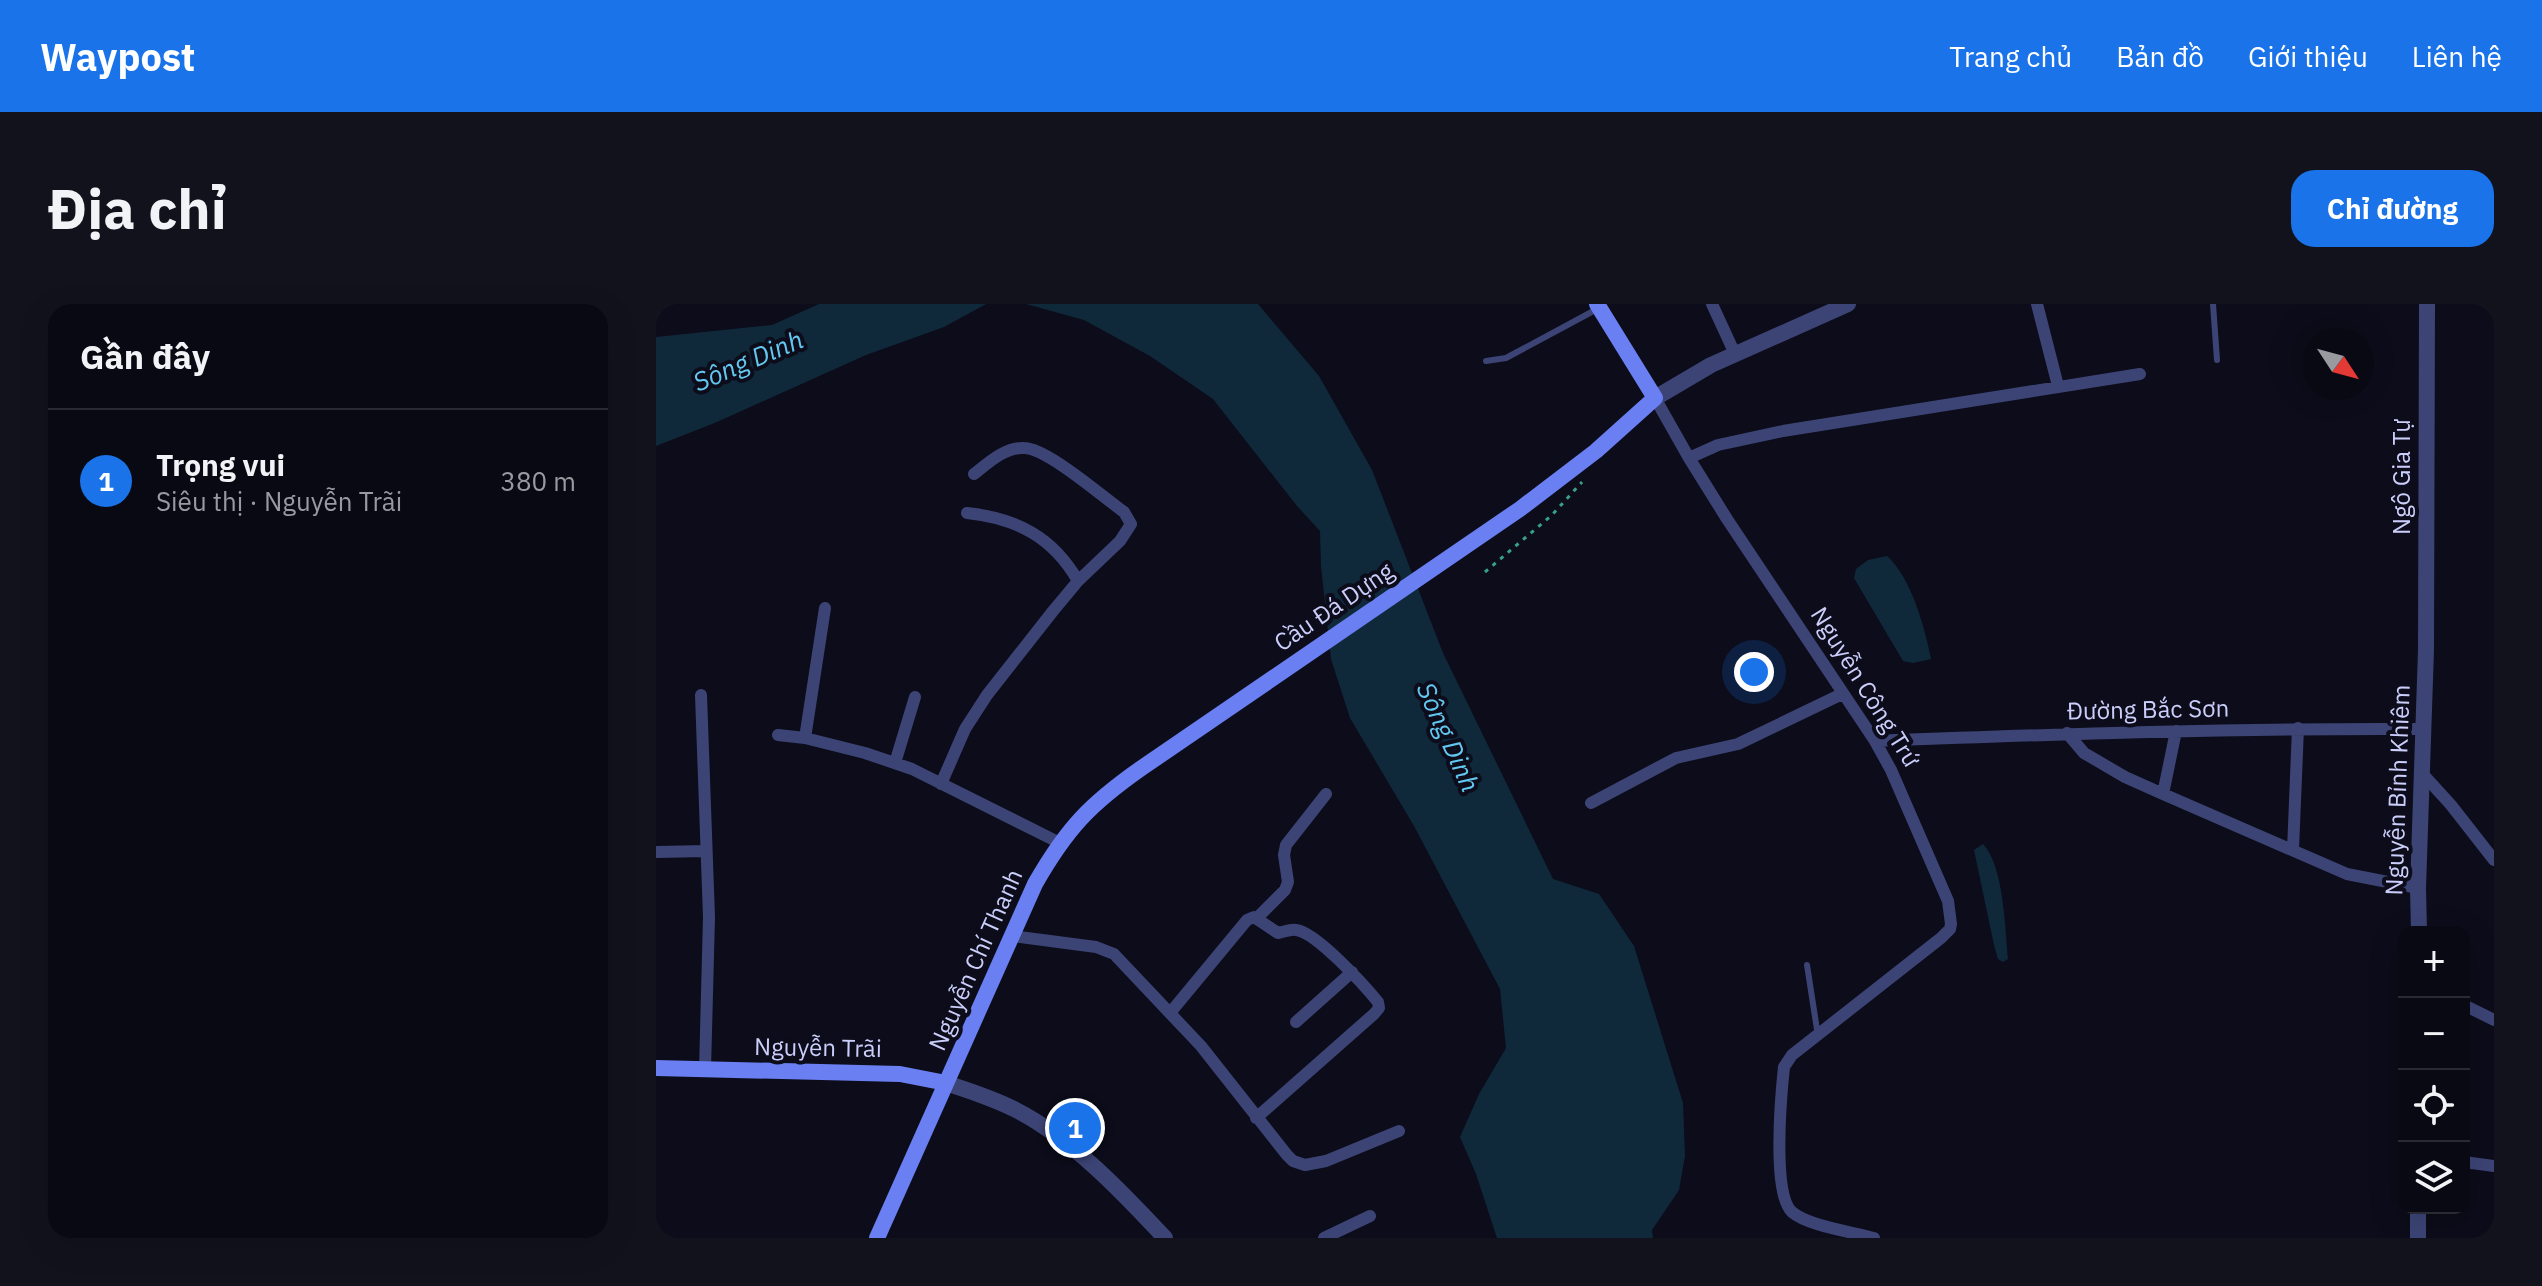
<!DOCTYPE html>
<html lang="vi">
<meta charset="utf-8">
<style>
:root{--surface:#090914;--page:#12121d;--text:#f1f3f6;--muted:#999aa0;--line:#292a34;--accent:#1a73e8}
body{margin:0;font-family:"IBM Plex Sans",sans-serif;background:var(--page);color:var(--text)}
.controls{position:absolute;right:24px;bottom:24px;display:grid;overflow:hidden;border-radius:16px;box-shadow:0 8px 32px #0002}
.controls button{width:72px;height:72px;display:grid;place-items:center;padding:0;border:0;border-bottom:2px solid var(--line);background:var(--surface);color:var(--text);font:40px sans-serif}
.compass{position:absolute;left:1646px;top:24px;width:72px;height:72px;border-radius:50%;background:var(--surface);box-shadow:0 8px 32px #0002;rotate:126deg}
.you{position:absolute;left:1098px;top:368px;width:28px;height:28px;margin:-20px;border:6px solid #fff;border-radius:50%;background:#1a73e8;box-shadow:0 0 0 12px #1a73e833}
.badge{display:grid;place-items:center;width:52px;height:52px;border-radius:50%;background:var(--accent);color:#fff;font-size:26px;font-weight:700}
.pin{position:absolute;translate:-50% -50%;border:4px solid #fff;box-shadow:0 2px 8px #0006}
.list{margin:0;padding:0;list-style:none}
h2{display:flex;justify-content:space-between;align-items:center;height:104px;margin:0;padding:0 32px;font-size:34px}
h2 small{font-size:26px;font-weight:400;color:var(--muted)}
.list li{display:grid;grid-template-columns:52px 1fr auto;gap:24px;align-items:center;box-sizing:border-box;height:144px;padding:0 32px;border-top:2px solid var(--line)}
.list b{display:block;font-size:30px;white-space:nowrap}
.list p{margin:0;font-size:26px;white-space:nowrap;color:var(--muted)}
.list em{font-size:26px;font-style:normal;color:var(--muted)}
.icon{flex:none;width:44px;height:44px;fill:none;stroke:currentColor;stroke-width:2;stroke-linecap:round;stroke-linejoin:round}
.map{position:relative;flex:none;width:1838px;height:934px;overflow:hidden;border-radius:24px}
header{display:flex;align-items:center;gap:48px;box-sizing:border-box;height:112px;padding:0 40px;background:var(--accent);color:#fff}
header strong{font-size:38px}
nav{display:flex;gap:44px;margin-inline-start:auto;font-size:28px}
.intro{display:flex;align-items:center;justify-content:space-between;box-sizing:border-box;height:192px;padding:0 48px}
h1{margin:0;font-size:56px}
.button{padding:20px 36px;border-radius:24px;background:var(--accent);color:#fff;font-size:28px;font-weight:700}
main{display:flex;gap:48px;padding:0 48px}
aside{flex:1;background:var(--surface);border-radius:24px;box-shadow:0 8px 32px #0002}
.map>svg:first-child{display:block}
</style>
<header>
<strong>Waypost</strong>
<nav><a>Trang chủ</a><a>Bản đồ</a><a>Giới thiệu</a><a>Liên hệ</a></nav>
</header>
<div class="intro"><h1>Địa chỉ</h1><a class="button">Chỉ đường</a></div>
<main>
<aside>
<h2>Gần đây<small></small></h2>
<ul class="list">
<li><span class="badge">1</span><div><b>Trọng vui</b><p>Siêu thị · Nguyễn Trãi</p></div><em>380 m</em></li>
</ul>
</aside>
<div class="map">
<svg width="1838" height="934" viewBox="0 0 1838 934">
<rect width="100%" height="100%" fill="#0c0c1a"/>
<!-- water -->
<path fill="#0f293b" d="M163 0H330L288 23 210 51 61 118 0 142V33L116 21Z
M370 0H602L663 72 716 166 787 349 897 575 943 590 978 642 1027 799 1029 852 1023 886 996 926 997 934H841L820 870 804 833 823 790 850 744 844 685 758 522 694 414 675 355 665 262 664 227 641 202 557 95 494 52 428 16Z
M1231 252C1255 273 1269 324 1275 355L1257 359 1247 357 1198 274 1200 265 1212 256Z
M1327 540C1348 562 1349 625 1352 655L1347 658 1342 655 1338 641 1318 546Z"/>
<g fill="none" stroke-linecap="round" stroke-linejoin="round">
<!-- path -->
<path stroke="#37a288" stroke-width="3" stroke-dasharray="4 6" stroke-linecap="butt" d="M829 268 896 211 926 178"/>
<!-- service -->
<path stroke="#3c4475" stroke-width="6" d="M1557 0 1561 56
M830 57 850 54 943 4
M1151 661 1162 732"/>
<!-- minor -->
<path stroke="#3c4475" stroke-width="12" d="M1056 0 1079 50
M1381 0 1402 82
M999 94 1033 154 1071 215 1219 437 1235 466 1292 597 1295 620 1294 625 1285 634 1136 751 1128 763C1125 791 1116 890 1136 908 1152 922 1197 928 1218 934
M1033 154 1062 141 1127 127 1484 70
M311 209C360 214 397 233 422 277
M169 304 149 434 209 449 256 465 404 539
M45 391 53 613 49 766
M1411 429 1428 449 1469 473 1507 490 1691 570 1762 584
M122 431 149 434
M1219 437C1402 430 1584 424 1767 425
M239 459 259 393
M1765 468 1795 501 1838 556
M285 480 309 425 331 391 397 307 422 277 464 237 475 220 468 208C447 193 391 144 368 144 349 143 332 159 318 170
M1507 490 1520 427
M935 499 1020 454 1082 440 1186 390
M1637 546 1642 424
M0 548 50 547
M601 614 629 586 632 578 628 551 630 541 670 490
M356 632 440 643 458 650 545 742 631 851 637 857 649 861 670 857 743 827
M1808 701 1838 716
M514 709 591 616 598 613 622 629C628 628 634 625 640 626 660 628 709 682 722 698L723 704 718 710 600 814
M640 718 696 668
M1808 858 1838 862
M668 934 714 912"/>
<!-- tertiary -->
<path stroke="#3c4475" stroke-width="16" d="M999 94 1055 61 1192 0
M1763 628 1762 584 1770 346 1771 0
M290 779C314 787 337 794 360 806 415 834 467 889 509 934
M1762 934V904"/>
<!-- secondary -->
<path stroke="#6a7ff1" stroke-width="16" d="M0 764 244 770 290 779
M221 934 379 580C411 524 434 500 487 463L864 205 940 147 999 94 941 0"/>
</g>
<g text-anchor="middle" stroke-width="8" stroke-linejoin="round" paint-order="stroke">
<!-- street labels -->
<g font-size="24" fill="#cbcefa" stroke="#0c0c1a">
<text transform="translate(1746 173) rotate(-90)" y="8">Ngô Gia Tự</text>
<text transform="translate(678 303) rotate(-34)" y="8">Cầu Đá Dựng</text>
<text transform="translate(1209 383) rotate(58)" y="8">Nguyễn Công Trứ</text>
<text transform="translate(1492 406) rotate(-1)" y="8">Đường Bắc Sơn</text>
<text transform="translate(1742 486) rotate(-88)" y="8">Nguyễn Bỉnh Khiêm</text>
<text transform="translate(320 656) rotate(-66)" y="8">Nguyễn Chí Thanh</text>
<text transform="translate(162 744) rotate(1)" y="8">Nguyễn Trãi</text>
</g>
<!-- water labels -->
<g font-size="26" font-style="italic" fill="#62c8f0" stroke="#0c0c1a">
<text transform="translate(92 57) rotate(-23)" y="9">Sông Dinh</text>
<text transform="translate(792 433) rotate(66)" y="9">Sông Dinh</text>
</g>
</g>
</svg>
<div class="controls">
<button>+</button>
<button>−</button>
<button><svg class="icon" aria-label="locate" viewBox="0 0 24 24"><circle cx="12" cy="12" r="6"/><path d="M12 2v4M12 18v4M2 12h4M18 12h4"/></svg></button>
<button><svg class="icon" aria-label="layers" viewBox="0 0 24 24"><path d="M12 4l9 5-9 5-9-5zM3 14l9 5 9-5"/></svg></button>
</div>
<svg class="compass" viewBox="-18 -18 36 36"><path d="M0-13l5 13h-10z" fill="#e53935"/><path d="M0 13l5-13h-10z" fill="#999aa0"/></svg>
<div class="you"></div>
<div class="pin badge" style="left:419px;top:824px">1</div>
</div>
</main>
